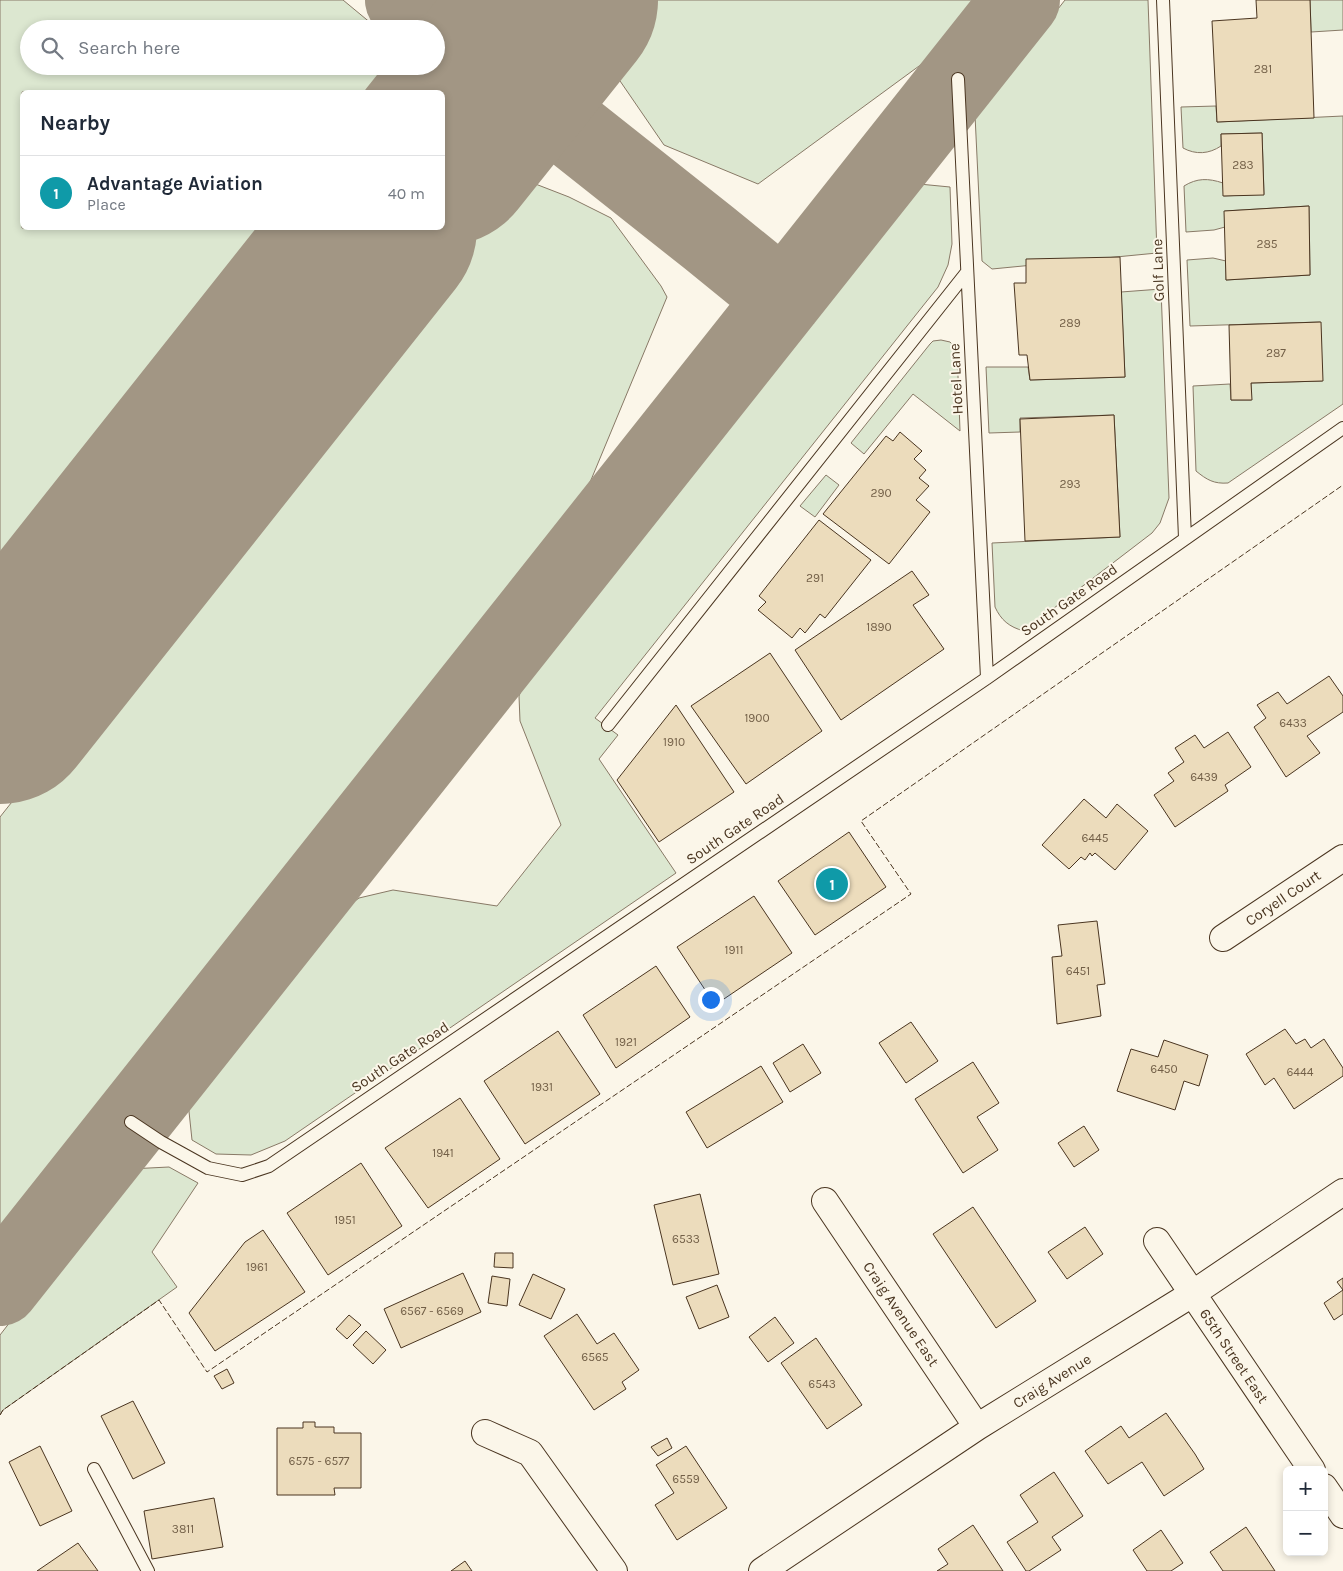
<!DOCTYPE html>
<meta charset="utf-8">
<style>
:root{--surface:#fff;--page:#f6f6f7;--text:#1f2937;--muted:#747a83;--line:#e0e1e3;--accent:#111827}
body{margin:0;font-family:Karla,sans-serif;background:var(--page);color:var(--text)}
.controls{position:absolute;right:15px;bottom:15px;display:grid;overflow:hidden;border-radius:8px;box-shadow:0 2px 8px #0003}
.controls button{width:45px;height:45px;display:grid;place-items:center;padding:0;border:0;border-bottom:1px solid var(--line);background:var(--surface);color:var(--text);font:25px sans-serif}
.you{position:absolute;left:710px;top:999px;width:18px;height:18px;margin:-12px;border:4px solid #fff;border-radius:50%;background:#1a73e8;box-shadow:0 0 0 8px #1a73e833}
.badge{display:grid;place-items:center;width:32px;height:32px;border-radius:50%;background:var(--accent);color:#fff;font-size:16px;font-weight:700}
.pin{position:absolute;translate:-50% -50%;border:2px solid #fff;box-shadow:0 1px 5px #0006}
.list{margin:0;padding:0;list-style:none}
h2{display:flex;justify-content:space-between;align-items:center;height:65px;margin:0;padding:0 20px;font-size:21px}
h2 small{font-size:16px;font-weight:400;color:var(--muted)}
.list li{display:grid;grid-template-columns:32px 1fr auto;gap:15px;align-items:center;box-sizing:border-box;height:75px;padding:0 20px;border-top:1px solid var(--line)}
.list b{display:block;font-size:19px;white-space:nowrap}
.list p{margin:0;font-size:16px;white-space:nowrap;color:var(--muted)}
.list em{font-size:16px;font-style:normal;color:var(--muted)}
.icon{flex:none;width:28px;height:28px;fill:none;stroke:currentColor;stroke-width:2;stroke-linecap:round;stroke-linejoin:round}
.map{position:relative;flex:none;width:1343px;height:1571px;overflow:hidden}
.search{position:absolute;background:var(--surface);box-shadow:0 2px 8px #0003;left:20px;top:20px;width:425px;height:55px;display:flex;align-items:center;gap:12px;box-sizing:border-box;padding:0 18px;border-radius:28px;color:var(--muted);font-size:19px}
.panel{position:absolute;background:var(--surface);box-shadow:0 2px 8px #0003;left:20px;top:90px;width:425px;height:140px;border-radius:8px}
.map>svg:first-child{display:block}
</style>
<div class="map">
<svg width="1343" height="1571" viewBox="0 0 1343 1571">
<rect width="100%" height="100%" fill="#fbf6e9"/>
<!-- green -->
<path fill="#dce7d0" stroke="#887966" d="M0 0H343L378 29H29V66H399L398 84 395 92H22V228H299L0 603Z
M648 0H976L930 58 758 184 664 145 607 62V51Z
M1065 0H1148L1157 253 992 269 982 261 975 115Z
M1310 0H1343V30L1311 32Z
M1216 106 1217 122 1343 116V404L1228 483C1214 484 1207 480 1196 471L1193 386 1230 384 1231 400H1251V383L1322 381 1320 322 1190 326 1187 260 1213 258 1226 261V280L1310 275 1309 206 1225 211V227L1214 230 1186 232 1184 186C1197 178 1208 178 1223 183L1224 196 1264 194 1262 133 1221 134V146C1209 154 1196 155 1183 148L1181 107Z
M520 178 569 197 611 218 661 286 667 297 586 492 0 1233V817L502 183Z
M919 184 950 187 952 244 948 265 938 287 595 718 618 735 599 759 676 873 285 1141 251 1155 216 1154 192 1140 188 1102 336 915 359 898 393 890 497 906 561 825 520 721 519 696 529 669 758 389Z
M1161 289 1169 498 1160 523 1152 533 1024 631C1009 627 1001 620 995 607L992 543 1120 537 1114 415 1020 418V432L989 433 986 367H1028L1030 380 1125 377 1121 292Z
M941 340 950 342 957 349 960 431 913 394 864 454 851 443 930 344 933 341Z
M826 475 839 485 815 517 800 506Z
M169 1167 198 1183 152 1252 177 1287 3 1410 0 1415V1335L129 1169Z"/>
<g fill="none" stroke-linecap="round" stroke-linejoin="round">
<!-- taxiway -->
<path stroke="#a29684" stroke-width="78" d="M404 0 502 74 709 238 784 299
M0 1287 1021 0"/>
<!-- runway -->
<path stroke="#a29684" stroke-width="194" d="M442 149 561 0
M0 707 380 228"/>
</g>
<!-- building -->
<path fill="#ecdcbc" stroke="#4a3520" d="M1256 0H1310L1314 118 1217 122 1212 21 1257 18Z
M1262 133 1264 195 1223 196 1221 134Z
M1309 206 1310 275 1226 280 1224 211Z
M1120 257 1125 377 1030 380 1027 355H1019L1014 283H1026V259Z
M1321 322 1323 381 1251 383 1252 400H1231L1229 325Z
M1114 415 1120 537 1025 541 1020 419Z
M900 432 922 451 914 459 926 470 919 478 929 486 916 500 930 512 889 564 823 514 886 436 893 441Z
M819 520 871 560 825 618 820 614 805 633 800 628 792 638 758 610 766 602 759 596Z
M912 571 929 595 913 605 944 649 841 720 795 650Z
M770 653 822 731 746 784 691 706Z
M1329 676 1343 696V712L1307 736 1320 753 1286 777 1254 727 1266 718 1257 705 1278 692 1287 704Z
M676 705 734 792 659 842 617 780Z
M1228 732 1251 767 1225 785 1228 791 1175 827 1154 795 1174 781 1168 773 1184 762 1175 748 1195 735 1204 748Z
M1084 799 1106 818 1117 804 1148 831 1115 870 1095 853 1092 856 1090 853 1085 860 1081 857 1069 869 1042 845Z
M849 832 886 887 815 935 778 881Z
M754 896 792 953 715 1005 677 947Z
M1097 921 1105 984 1097 985 1101 1016 1057 1024 1052 957 1062 956 1058 925Z
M656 966 690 1017 616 1068 583 1015Z
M911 1022 938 1061 906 1083 879 1043Z
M1285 1029 1296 1044 1305 1039 1311 1048 1324 1039 1343 1068V1076L1294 1109 1274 1078 1265 1085 1246 1054Z
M558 1031 600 1094 525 1144 484 1081Z
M1164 1040 1208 1055 1199 1086 1184 1081 1175 1110 1117 1091 1131 1049 1158 1057Z
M803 1044 821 1073 790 1092 773 1063Z
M973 1062 999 1103 977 1117 998 1150 963 1173 915 1099Z
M761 1066 783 1102 707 1148 686 1112Z
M460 1098 500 1159 428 1208 385 1148Z
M1084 1126 1099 1150 1074 1167 1058 1143Z
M361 1163 402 1226 328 1275 287 1213Z
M700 1194 719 1274 673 1285 654 1205Z
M973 1207 1036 1301 996 1328 933 1234Z
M1085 1227 1103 1254 1067 1279 1048 1252Z
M263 1230 305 1292 215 1351 189 1313 245 1242Z
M495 1253H513V1268L494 1267Z
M463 1273 481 1312 401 1348 384 1309Z
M533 1274 565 1289 551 1319 519 1305Z
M492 1276 510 1279 507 1306 488 1303Z
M1343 1278V1314L1334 1320 1324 1303 1343 1290 1337 1282Z
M717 1285 729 1317 699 1329 686 1297Z
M577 1314 597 1344 614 1333 639 1370 622 1382 626 1389 594 1410 544 1336Z
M349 1315 361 1325 347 1339 336 1329Z
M775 1317 794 1343 768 1362 749 1337Z
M366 1331 386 1350 373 1364 353 1345Z
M816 1338 862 1405 827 1429 781 1363Z
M227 1369 234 1383 222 1389 214 1376Z
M133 1401 165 1463 133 1479 101 1416Z
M1166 1413 1195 1454 1204 1469 1164 1496 1142 1462 1108 1484 1085 1451 1121 1426 1129 1438Z
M303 1422H315V1427H334V1433H361V1488H334L335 1495H277V1428H303Z
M667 1438 672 1448 658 1456 651 1447Z
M40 1446 72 1511 40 1526 9 1462Z
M686 1446 727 1508 677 1540 655 1505 674 1493 656 1465Z
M1054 1472 1083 1516 1052 1537 1061 1550 1029 1571H1026L1007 1542 1038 1522 1020 1495Z
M214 1498 223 1547 152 1559 144 1511Z
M973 1525 1003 1571H937L948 1564 938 1549Z
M1246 1527 1275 1571H1223L1210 1552Z
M1161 1530 1183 1563 1171 1571H1147L1133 1550Z
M78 1543 98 1571H37Z
M465 1561 472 1571H451Z"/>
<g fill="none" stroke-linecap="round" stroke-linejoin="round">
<!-- lane casing -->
<g stroke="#4a3520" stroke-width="14">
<path id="lane" d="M1163 0 1185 538
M958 79 987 678
M608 725 967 272
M131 1122 161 1142 208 1168 242 1175 269 1166 987 678 1343 428
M94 1469 148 1571"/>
</g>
<!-- street casing -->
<g stroke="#4a3520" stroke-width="28">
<path id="street" d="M1223 938 1343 858
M825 1201 977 1427
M1157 1241 1312 1470
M485 1433 530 1453 614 1571
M1324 1487 1343 1515
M762 1571 977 1427 1192 1294 1343 1192"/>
</g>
<!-- lane -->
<use href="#lane" stroke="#fbf6e9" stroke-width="12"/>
<!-- street -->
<use href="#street" stroke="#fbf6e9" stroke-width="26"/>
<!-- fence -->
<path stroke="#4a3520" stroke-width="1" stroke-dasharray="6 2.5" stroke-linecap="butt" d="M0 1415 3 1410 159 1300 207 1372 911 894 861 821 1343 485"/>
</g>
<g text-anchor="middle" stroke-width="4" stroke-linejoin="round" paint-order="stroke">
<!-- number labels -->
<g font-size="12" fill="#725f47">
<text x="1263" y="73">281</text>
<text x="1243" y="169">283</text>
<text x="1267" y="248">285</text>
<text x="1070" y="327">289</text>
<text x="1276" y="357">287</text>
<text x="1070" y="488">293</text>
<text x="881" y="497">290</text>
<text x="815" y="582">291</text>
<text x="879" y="631">1890</text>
<text x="757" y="722">1900</text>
<text x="1293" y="727">6433</text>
<text x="674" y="746">1910</text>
<text x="1204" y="781">6439</text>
<text x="1095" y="842">6445</text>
<text x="734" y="954">1911</text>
<text x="1078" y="975">6451</text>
<text x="626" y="1046">1921</text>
<text x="1164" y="1073">6450</text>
<text x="1300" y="1076">6444</text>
<text x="542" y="1091">1931</text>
<text x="443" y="1157">1941</text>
<text x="345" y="1224">1951</text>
<text x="686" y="1243">6533</text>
<text x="257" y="1271">1961</text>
<text x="432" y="1315">6567 - 6569</text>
<text x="595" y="1361">6565</text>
<text x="822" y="1388">6543</text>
<text x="319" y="1465">6575 - 6577</text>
<text x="686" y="1483">6559</text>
<text x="183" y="1533">3811</text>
</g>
<!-- street labels -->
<g font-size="15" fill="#4a3520" stroke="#fbf6e9">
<text transform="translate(1158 270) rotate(-92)" y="5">Golf Lane</text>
<text transform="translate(956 379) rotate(-93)" y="5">Hotel Lane</text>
<text transform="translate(1069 600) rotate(-35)" y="5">South Gate Road</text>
<text transform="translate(735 829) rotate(-34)" y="5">South Gate Road</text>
<text transform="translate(1283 898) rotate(-34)" y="5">Coryell Court</text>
<text transform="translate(400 1057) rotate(-34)" y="5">South Gate Road</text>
<text transform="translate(901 1314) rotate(56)" y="5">Craig Avenue East</text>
<text transform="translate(1234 1356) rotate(56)" y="5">65th Street East</text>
<text transform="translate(1052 1381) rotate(-32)" y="5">Craig Avenue</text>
</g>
</g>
</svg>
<div class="controls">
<button>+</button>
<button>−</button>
</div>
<div class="you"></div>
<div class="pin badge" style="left:832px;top:884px;background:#0f9aa8">1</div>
<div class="search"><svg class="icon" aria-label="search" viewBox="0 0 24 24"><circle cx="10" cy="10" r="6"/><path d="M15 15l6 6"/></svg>Search here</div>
<section class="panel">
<h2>Nearby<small></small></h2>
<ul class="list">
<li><span class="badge" style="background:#0f9aa8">1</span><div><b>Advantage Aviation</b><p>Place</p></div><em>40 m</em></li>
</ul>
</section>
</div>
